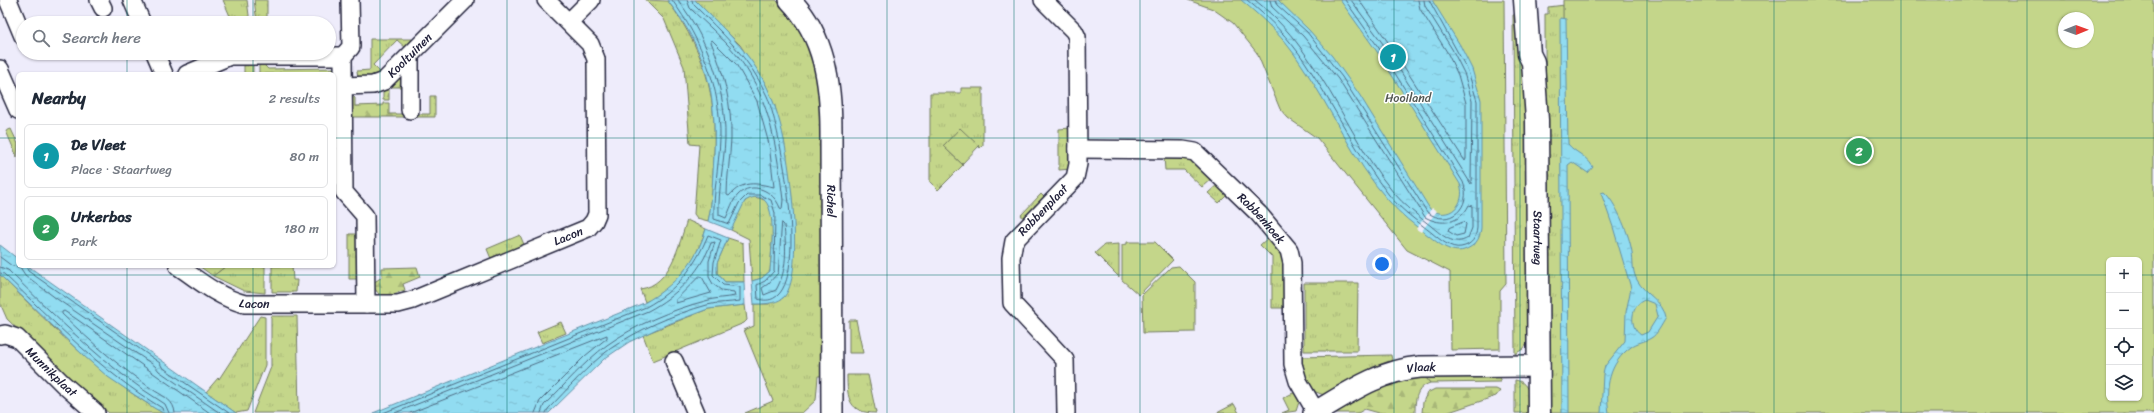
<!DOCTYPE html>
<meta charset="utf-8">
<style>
:root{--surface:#fff;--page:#f2f2f3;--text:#1f2937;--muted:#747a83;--line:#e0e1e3;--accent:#111827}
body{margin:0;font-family:Sriracha,sans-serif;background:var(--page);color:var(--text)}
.controls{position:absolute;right:12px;bottom:12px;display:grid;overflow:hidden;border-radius:6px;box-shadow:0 1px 3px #0004}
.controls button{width:36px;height:36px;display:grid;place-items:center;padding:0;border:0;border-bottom:1px solid var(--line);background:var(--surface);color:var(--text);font:20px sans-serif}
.compass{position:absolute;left:2058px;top:12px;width:36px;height:36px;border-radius:50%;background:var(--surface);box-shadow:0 1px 3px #0004;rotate:89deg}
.you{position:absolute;left:1382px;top:264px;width:14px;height:14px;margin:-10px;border:3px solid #fff;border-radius:50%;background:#1a73e8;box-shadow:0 0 0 6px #1a73e833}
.badge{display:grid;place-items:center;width:26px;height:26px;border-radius:50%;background:var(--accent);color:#fff;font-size:13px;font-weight:700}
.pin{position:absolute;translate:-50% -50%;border:2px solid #fff;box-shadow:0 1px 4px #0006}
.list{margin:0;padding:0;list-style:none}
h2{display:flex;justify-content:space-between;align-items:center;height:52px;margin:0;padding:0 16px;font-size:17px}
h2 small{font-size:13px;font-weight:400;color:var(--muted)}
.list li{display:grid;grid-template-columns:26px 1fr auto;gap:12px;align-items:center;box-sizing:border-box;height:64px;margin:0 8px 8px;padding:0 8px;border:1px solid var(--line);border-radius:6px}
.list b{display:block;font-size:15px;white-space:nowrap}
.list p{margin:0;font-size:13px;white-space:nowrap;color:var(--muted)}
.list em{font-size:13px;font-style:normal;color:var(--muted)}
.icon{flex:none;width:22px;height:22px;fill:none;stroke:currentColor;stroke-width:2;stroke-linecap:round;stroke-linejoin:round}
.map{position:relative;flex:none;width:2154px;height:413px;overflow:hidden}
.search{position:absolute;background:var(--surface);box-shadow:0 1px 3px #0004;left:16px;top:16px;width:320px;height:44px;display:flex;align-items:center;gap:10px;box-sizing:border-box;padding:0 14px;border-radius:22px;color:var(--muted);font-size:15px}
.panel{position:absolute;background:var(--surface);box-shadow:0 1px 3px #0004;left:16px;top:72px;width:320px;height:196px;border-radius:6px}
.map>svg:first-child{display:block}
</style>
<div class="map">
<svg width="2154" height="413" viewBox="0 0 2154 413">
<defs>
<pattern id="grass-tufts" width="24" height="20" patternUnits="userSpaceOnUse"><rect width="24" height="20" fill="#c4d68a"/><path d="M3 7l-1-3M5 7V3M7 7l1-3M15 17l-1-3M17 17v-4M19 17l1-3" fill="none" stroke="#a8b778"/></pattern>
<pattern id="forest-firs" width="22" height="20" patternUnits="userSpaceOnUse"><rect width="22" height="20" fill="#c4d68a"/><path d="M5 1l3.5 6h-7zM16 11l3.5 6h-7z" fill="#a8b778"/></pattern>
<pattern id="water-ripples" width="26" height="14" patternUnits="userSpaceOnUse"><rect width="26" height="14" fill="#91dcf1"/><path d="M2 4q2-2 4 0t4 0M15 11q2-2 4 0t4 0" fill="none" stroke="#7dbcd0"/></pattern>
</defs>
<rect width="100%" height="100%" fill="#eeecfb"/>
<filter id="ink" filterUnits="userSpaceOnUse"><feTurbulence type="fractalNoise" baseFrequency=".025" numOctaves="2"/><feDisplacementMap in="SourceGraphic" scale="8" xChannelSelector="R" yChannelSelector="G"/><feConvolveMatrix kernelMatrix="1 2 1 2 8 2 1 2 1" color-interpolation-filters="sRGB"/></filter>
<g filter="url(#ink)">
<!-- grass -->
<path fill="url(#grass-tufts)" stroke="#737c62" d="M223 0H247L250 23H233Z
M254 0H267V23H257Z
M645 0 668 1C710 59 718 103 713 173 712 189 712 206 708 221L697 218 694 214 699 145 690 144 684 67 664 19Z
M695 0H776L794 19 804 35 817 75 822 119 823 376H818L816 400 802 413H745L773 401 744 330 754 326V304H769L792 199 784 141 775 107 765 83 740 45Z
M1565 5 1593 413H1546L1545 14H1548V7Z
M1521 14 1529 96 1528 343 1523 349 1515 354 1513 15Z
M370 39H412L414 41 407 49 397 40 373 65 382 74 378 78H358L357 71 370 70Z
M244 63H253V74H244Z
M961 88H983V145L980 148 960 129 943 146 963 165 938 190 930 182V93H961Z
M430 96H435V117H413V114H430Z
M1071 128V169L1059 170V129Z
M11 129 18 144 17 157 6 131Z
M1164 157 1192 159 1212 178 1202 187 1184 170H1165Z
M1218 184 1228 194 1219 203 1208 193Z
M1041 194 1045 198 1024 219 1021 215Z
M754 197C758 198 765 199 768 203 776 213 771 257 770 271L762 278 752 281 749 239 731 230C736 218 739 200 754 197Z
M687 220 706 229C697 259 675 290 645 302L640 289C671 285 679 244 687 220Z
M349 234H357V279H349Z
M520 235 525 247 492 261 487 249Z
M1270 236 1284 254 1285 308H1272V257L1260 245Z
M728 238 743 243 744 282H725L717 273V263Z
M1119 244V277L1095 253 1104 245Z
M226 266H265V293L244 291 213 276Z
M272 266H292L293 280H297L296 292H272Z
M0 275C51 325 100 377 163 413H109L88 397 7 319 0 303Z
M1304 283H1358L1357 351H1304Z
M745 305 747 320 744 323 653 361 643 335 708 309Z
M260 316 265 317V365L247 411 236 413 206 392 218 378 219 379Z
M271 316H297L299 413H253L271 367Z
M849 320H856L863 353H849Z
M561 322 566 333 542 343 537 332Z
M1391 355 1392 360 1373 367 1324 395 1313 391 1304 377 1299 357Z
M847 375H868L876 413C849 413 847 399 847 375Z
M1500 377V382L1430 383 1426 378Z
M1515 380C1531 382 1530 401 1531 413H1515Z
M1293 393 1298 394 1299 402 1296 411 1282 413 1289 410 1283 398Z
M1234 404 1239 413H1217Z"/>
<!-- forest -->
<path fill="url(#forest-firs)" stroke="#737c62" d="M259 63H262L268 69 334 68 338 78H334V74H259Z
M399 74 403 75V87H389V100H383V90Z
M353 96 355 98V106L383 105V103H389V114H408V117H350Z
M199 266H226L213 276Z
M417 267 420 277 403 284 405 290 391 295V297C381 297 376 294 373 283L382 277V268Z
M1426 378 1430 383C1416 388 1415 399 1415 413H1379L1365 409 1358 413H1334C1363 396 1391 379 1426 378Z
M1435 389H1496L1500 391 1496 396 1446 413H1422L1423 402 1427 393Z"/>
<!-- green -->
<path fill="#c4d68a" stroke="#737c62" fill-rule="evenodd" d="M1188 0H1504L1506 284 1500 291V349L1451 350 1450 272 1407 250 1317 138 1288 118 1280 109 1257 53 1233 23 1213 9Z
M1563 0H2154V413H1565ZM2064 18H2088V42H2064ZM2109 260H2139V398H2109Z
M960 128 979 146 962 164 943 146Z
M1127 242H1155L1173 260 1139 295 1122 280V245L1127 244Z
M1179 266 1195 282V332L1143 333 1142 295 1171 267Z"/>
<!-- water -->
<path fill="url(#water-ripples)" stroke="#6592a8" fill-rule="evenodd" d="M667 0H695C721 26 748 50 765 83 774 101 780 120 784 140 790 169 805 278 783 298 775 304 763 304 754 304L752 281 762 278 770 271C771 254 782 179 745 201L731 230 708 221C712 206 712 188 713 172 718 106 711 54 667 0Z
M1241 0H1278L1309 30 1332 56 1359 94 1430 209C1449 222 1467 204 1460 184L1378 53 1340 0H1432L1460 45 1472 69 1481 100V228C1480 240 1475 246 1464 250 1451 254 1438 243 1429 236 1414 225 1400 214 1388 200 1353 161 1331 107 1301 64 1285 39 1264 19 1241 0Z
M1560 18 1566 19 1568 144C1575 153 1585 154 1593 167L1588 173 1572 162 1568 165 1569 413H1562Z
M1604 192C1615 201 1628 232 1631 247 1634 258 1631 269 1637 280 1645 295 1663 300 1666 318 1662 324 1657 335 1651 338 1645 342 1637 342 1631 347 1609 363 1605 387 1609 413H1601L1603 374 1605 366 1625 341 1626 312 1631 288 1613 227 1601 193ZM1645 300 1655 304 1658 316 1648 332 1641 335C1628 327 1631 304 1645 300Z
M706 229 728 238 717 263V273L725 282H744L745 305 708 309 663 326 629 342 604 359 549 413H373L644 303C674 286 696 263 706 229Z
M0 245 18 259V266H28L236 413H163L154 408 108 377 84 356 0 275Z"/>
<!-- pier -->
<path fill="#eeecfb" d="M1432 208 1437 211 1421 232 1416 229Z"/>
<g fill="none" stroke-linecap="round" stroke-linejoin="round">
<!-- shore -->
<path stroke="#4e6c84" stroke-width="1" d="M672 0C702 41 721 88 720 139 719 166 713 192 714 219L729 224 739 203 747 195H760L771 200 775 213 774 271 765 281 757 285 758 299C819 317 779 122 767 96 750 58 722 33 693 4L692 0
M678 0C708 40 726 88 725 139 724 164 718 190 719 215L726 218C730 210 732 201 738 195 752 180 774 191 780 208L782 209 783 200C777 151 771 101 741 61 727 41 707 25 690 8L687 0
M1247 0C1269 18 1289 38 1305 62 1334 105 1356 154 1389 195 1401 210 1417 221 1432 233 1439 239 1451 249 1461 247 1472 245 1476 238 1477 228V101L1468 71 1429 0
M1255 0C1276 17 1293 36 1308 58 1339 101 1359 151 1393 192 1404 205 1418 216 1431 226 1442 235 1454 247 1468 238L1472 228V206L1469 205C1460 224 1441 226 1425 217L1338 79 1303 36 1272 7 1270 0
M1275 0 1277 5 1307 32 1342 77 1427 212C1449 229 1473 207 1463 182L1381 51 1345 0
M1351 0 1386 48 1471 184 1472 101 1464 73 1452 49 1425 6 1424 0
M1359 0 1390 45 1465 161 1466 159V103L1458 75 1447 52 1420 9 1418 0
M712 40 736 64 757 101 769 144 774 187C755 183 743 180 729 196L727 195C727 177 730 158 731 139 732 105 724 73 711 42Z
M1464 222 1466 224 1464 234 1456 236 1448 231 1449 228Z
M782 223 784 225C786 248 788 269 776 290L764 295 762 288 768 284 778 273Z
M0 257 12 266 20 267 25 275 57 299 155 366 159 371 220 413
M26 266 28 271 160 363 162 367 229 413
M0 267 8 270C58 319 105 367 165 404L169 413
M0 273 4 274C54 322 102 372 162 408L164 413
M700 276 702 277 711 293 676 303V300Z
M175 413C174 401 165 397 155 391 121 368 92 343 62 314V312L64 311 75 318 210 413
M383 413 646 307C677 290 695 267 708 235L721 240 714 262 713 275 723 285 740 287V301C729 303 718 302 707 305 674 314 637 330 610 349 587 366 568 389 548 409L546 413
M395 413 648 311C676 296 700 273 711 243L715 242 709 261V277L713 284 721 290 734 292 735 296C725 298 714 298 705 301 671 310 635 325 607 345 584 362 565 385 544 405L541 413
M410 413 607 335V338L585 356 540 401 535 413"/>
<!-- minor casing -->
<g stroke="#22223b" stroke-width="20">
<g id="minor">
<path d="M8 0 23 36"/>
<path d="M99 0 103 8"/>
<path d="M132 0 142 23"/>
<path d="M350 0 351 47 343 56 344 192 365 216 366 304"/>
<path d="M1043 0 1074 31 1077 37 1078 164 1075 178 1014 241 1011 258 1012 303 1065 360 1066 413"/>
<path d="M569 22 591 0"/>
<path d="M155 53 164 74"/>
<path d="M410 56V110"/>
<path d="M0 69 18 110"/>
<path d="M187 74 230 56H343"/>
<path id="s1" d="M343 86 373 85 384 81 465 0"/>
<path id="s2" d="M1078 149 1183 150 1195 152 1199 156 1259 214 1289 250 1292 263 1293 364 1298 381 1316 412"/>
<path id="s3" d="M178 266C199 281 220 298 245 304H398L413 300 588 228 594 221 597 214 596 59 590 44 546 0"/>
<path id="s4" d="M0 335 5 334 17 338 63 384 96 413"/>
<path d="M674 361 696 413"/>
</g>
</g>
<!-- tertiary casing -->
<g stroke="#22223b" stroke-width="24">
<g id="tertiary">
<path id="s5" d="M790 0C825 36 831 84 831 132L832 413"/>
<path id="s6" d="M1314 413C1348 393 1379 371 1420 367L1539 366"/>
</g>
</g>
<!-- secondary casing -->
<g stroke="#22223b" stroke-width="25">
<g id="secondary">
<path id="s7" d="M1525 0 1529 54 1533 62 1537 120 1539 413"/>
</g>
</g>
<!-- minor -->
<use href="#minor" stroke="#fff" stroke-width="17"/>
<!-- tertiary -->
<use href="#tertiary" stroke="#fff" stroke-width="21"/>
<!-- secondary -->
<use href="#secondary" stroke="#fff" stroke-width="22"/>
</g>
</g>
<!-- grid -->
<path fill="none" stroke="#0f766e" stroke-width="1" stroke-opacity="0.55" d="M127 0V23M253 0V23M380 0V413M507 0V413M634 0V413M760 0V413M887 0V413M1014 0V413M1140 0V413M1267 0V413M1394 0V413M1520 0V413M1647 0V413M1774 0V413M1901 0V413M2027 0V413M127 53V74M253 53V74M0 138H18M334 138H2154M127 266V413M253 266V413M0 275H2109M2139 275H2154"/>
<g text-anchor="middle" stroke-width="3" stroke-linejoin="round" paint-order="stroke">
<!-- street labels -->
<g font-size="12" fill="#22223b" stroke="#fff">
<text dy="4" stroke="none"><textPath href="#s1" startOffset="78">Kooltuinen</textPath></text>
<text dy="4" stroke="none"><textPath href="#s5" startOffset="211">Richel</textPath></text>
<text transform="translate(1043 210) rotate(-46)" y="4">Robbenplaat</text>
<text dy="4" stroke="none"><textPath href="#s2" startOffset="211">Robbenhoek</textPath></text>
<text dy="4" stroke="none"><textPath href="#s3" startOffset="414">Lacon</textPath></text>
<text dy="4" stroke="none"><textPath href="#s7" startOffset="239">Staartweg</textPath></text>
<text dy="4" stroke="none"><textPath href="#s3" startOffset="87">Lacon</textPath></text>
<text dy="4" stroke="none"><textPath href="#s6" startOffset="118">Vlaak</textPath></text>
<text dy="4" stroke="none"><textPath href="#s4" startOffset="66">Munnikplaat</textPath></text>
</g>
<!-- park labels -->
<g font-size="12" fill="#535853" stroke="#fff">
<text x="1408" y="102">Hooiland</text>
</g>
</g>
</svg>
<div class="controls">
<button>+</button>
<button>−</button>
<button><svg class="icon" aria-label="locate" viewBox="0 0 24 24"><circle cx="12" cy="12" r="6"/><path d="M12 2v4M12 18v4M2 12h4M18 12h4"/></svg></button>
<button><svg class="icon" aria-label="layers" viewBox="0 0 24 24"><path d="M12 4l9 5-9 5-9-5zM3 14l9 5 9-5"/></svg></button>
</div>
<svg class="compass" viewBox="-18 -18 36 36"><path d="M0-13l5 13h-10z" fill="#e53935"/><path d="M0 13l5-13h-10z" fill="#747a83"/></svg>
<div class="you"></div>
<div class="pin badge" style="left:1393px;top:57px;background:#0f9aa8">1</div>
<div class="pin badge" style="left:1859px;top:151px;background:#2e9e5b">2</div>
<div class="search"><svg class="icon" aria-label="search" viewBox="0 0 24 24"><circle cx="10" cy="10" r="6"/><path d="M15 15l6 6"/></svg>Search here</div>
<section class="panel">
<h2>Nearby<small>2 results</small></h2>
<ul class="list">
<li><span class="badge" style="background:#0f9aa8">1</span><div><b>De Vleet</b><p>Place · Staartweg</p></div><em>80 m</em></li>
<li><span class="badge" style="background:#2e9e5b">2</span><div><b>Urkerbos</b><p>Park</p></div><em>180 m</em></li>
</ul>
</section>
</div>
